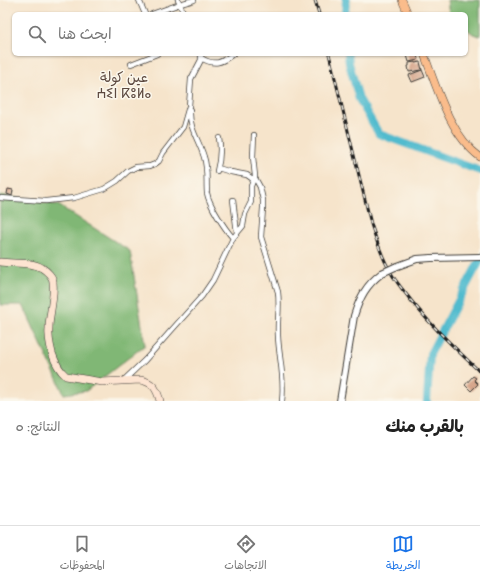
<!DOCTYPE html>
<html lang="ar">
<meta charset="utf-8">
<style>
:root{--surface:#fff;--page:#f2f2f2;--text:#222;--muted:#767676;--line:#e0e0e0;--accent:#1a73e8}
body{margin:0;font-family:"Gochi Hand","Playpen Sans Arabic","Noto Sans Tifinagh",sans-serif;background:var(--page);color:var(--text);direction:rtl}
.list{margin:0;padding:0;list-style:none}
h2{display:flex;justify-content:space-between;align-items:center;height:52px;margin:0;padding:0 16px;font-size:17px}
h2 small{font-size:13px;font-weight:400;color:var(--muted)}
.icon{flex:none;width:22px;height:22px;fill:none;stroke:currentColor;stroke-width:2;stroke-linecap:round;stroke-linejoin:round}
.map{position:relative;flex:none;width:480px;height:401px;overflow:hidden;direction:ltr}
.search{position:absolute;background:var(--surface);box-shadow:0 1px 3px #0004;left:12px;right:12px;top:12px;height:44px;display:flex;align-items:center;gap:10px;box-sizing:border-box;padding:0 14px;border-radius:6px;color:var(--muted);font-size:15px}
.sheet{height:124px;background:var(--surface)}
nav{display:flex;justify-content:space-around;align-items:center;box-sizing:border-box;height:56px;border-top:1px solid var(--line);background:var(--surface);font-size:11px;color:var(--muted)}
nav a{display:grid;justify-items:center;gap:2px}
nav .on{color:var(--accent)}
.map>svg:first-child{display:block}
</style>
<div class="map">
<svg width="480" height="401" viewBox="0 0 480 401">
<rect width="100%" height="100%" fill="#fbf7ec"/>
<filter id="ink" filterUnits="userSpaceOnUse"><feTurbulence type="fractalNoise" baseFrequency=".025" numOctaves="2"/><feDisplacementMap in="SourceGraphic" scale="8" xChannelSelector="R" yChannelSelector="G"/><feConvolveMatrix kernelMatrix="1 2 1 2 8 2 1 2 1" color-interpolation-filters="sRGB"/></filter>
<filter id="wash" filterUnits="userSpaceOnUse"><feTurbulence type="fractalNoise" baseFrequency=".012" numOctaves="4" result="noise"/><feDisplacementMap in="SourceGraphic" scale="16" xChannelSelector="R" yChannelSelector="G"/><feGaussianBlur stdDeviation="0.9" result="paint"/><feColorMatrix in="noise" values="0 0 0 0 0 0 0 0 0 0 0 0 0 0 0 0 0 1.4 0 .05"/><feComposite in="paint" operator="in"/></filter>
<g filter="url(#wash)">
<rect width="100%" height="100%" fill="#f6e4cb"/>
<!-- forest -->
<path fill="#80b774" stroke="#4e6a48" d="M447 0H480V36L473 34 466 28V14H449Z
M0 195 58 205 130 251 145 345 86 391 64 394 23 305H0Z"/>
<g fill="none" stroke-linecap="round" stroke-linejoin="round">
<!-- river -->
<path stroke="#51bbce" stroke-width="8" d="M345 14 346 0
M348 54 349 63 359 99 379 134 480 171
M427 401 430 354 480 260"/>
</g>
<g id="blocks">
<!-- building -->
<path fill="#d29b7f" d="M409 54H417L418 60 409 62 407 55Z
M415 62V63L420 62 422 70 409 72 408 66H409V63Z
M422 70 425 77 412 82 409 75Z
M8 189 13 190 12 196 7 194Z
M473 376 476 378 474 380 478 384 471 391 465 385Z"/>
</g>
</g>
<g filter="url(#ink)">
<use href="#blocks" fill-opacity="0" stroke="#3d3a36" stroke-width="1"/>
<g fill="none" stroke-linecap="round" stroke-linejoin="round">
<!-- minor casing -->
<g stroke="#3d3a36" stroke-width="6">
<path id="minor" d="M139 0 145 14
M178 0 184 14
M152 14 180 4 194 0
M201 58C215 66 221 63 233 54
M131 64 157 54
M190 110C189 129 199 140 204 157 208 169 206 181 207 193 209 205 225 229 233 238
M218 168 231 172 247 175 254 180
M217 171C220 160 221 150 219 138
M255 178 260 187 263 200V208L261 237 278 292C280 307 277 321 278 336 279 359 285 377 282 401
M0 198 46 201 74 198 104 189 117 181 128 171 136 167 150 166 155 164 159 161 163 153 183 127 189 106 191 79 201 60V54
M233 200 237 233
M123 381 145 360 202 296 213 280 233 238 243 226 245 214 251 202V186L255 176 253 157 254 135"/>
</g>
<!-- tertiary casing -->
<g stroke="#3d3a36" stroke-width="8">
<path id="tertiary" d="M395 267 417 259 431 258 480 257
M340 401 354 316C360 297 366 285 382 273"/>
</g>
<!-- secondary casing -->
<g stroke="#3d3a36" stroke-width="8">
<path id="secondary" d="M0 262C13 264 31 261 42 268 47 271 53 277 53 282 55 297 49 314 49 328 48 337 50 345 52 353 55 362 59 370 66 376L102 382 140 380C153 382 157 389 160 401"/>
</g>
<!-- primary casing -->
<g stroke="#3d3a36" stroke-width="8">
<path id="primary" d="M402 0 408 14
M424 54C437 88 450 135 480 157"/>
</g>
<!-- minor -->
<use href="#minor" stroke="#fff" stroke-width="4.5"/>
<!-- tertiary -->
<use href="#tertiary" stroke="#fff" stroke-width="6"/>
<!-- secondary -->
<use href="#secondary" stroke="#fde4d1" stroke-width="7"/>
<!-- primary -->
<use href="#primary" stroke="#fabc8b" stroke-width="7"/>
<!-- rail casing -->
<g stroke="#1c1c1c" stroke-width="3">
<path id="rail" d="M315 0 319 14
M329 54 371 224C376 239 381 255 389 269 393 278 400 286 406 294 428 323 454 347 480 372"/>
</g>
<!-- rail -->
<use href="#rail" stroke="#fbf7ec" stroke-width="1.5" stroke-dasharray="4.5" stroke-linecap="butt"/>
<!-- tertiary-bridge casing -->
<g stroke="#3d3a36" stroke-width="8" stroke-linecap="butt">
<path id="tertiary-bridge" d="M382 273 395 267"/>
</g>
<!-- tertiary-bridge -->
<use href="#tertiary-bridge" stroke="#fff" stroke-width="6"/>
</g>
</g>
<g text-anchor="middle" stroke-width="3" stroke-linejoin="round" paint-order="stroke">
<!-- quarter labels -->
<g font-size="14" fill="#5c483f" stroke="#fbf7ec">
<text x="124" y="82">عين كولة<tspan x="124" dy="16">ⵄⵉⵏ ⴽⵓⵍⴰ</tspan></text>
</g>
</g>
</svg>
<div class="search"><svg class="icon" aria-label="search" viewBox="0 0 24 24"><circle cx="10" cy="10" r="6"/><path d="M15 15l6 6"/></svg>ابحث هنا</div>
</div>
<section class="sheet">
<h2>بالقرب منك<small>النتائج: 0</small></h2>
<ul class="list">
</ul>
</section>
<nav>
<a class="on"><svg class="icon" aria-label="map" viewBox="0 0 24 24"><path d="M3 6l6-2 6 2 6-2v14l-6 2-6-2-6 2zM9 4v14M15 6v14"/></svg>الخريطة</a>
<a><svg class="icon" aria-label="directions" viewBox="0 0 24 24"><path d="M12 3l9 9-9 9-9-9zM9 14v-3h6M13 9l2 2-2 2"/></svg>الاتجاهات</a>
<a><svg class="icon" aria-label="saved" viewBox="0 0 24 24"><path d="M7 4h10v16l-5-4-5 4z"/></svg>المحفوظات</a>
</nav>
